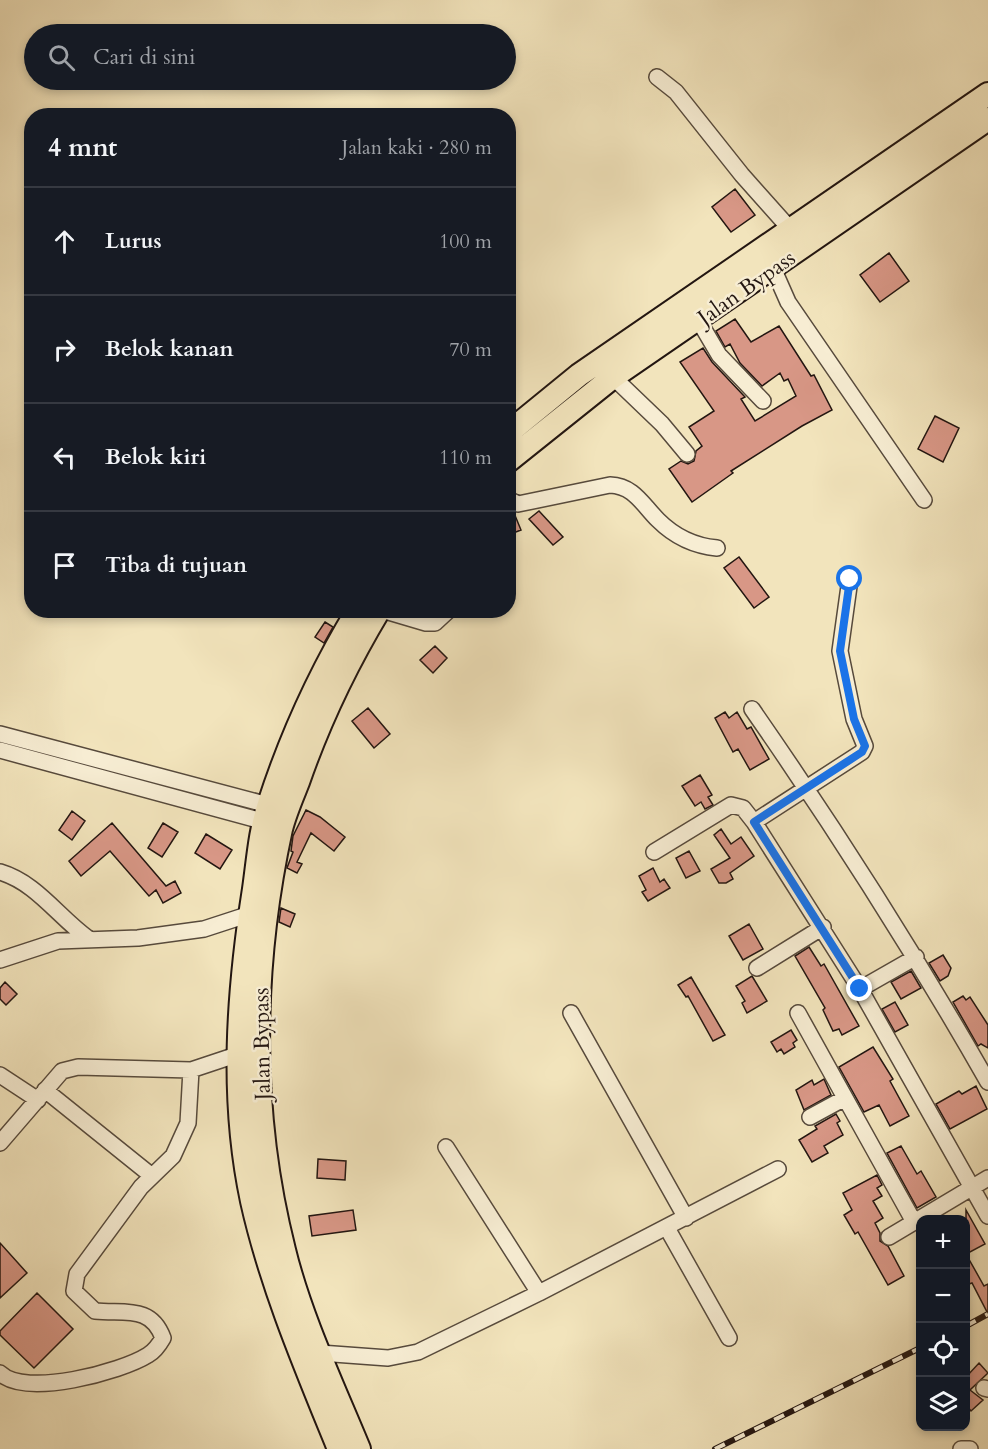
<!DOCTYPE html>
<html lang="id">
<meta charset="utf-8">
<style>
:root{--surface:#171b24;--page:#20242c;--text:#f1f3f6;--muted:#9ea1a6;--line:#363941}
body{margin:0;font-family:Cardo,serif;background:var(--page);color:var(--text)}
.controls{position:absolute;right:18px;bottom:18px;display:grid;overflow:hidden;border-radius:12px;box-shadow:0 3px 9px #0003}
.controls button{width:54px;height:54px;display:grid;place-items:center;padding:0;border:0;border-bottom:2px solid var(--line);background:var(--surface);color:var(--text);font:30px sans-serif}
.stop{position:absolute;width:18px;height:18px;margin:-14px;border:4px solid #1a73e8;border-radius:50%;background:#fff}
.stop.end{background:#1a73e8;border-color:#fff;box-shadow:0 2px 6px #0008}
.list{margin:0;padding:0;list-style:none}
h2{display:flex;justify-content:space-between;align-items:center;height:78px;margin:0;padding:0 24px;font-size:26px}
h2 small{font-size:20px;font-weight:400;color:var(--muted)}
.list li{display:grid;grid-template-columns:39px 1fr auto;gap:18px;align-items:center;box-sizing:border-box;height:108px;padding:0 24px;border-top:2px solid var(--line)}
.list b{display:block;font-size:22px;white-space:nowrap}
.list em{font-size:20px;font-style:normal;color:var(--muted)}
.icon{flex:none;width:33px;height:33px;fill:none;stroke:currentColor;stroke-width:2;stroke-linecap:round;stroke-linejoin:round}
.map{position:relative;flex:none;width:988px;height:1449px;overflow:hidden}
.search{position:absolute;background:var(--surface);box-shadow:0 3px 9px #0003;left:24px;top:24px;width:492px;height:66px;display:flex;align-items:center;gap:15px;box-sizing:border-box;padding:0 21px;border-radius:33px;color:var(--muted);font-size:22px}
.panel{position:absolute;background:var(--surface);box-shadow:0 3px 9px #0003;left:24px;top:108px;width:492px;height:510px;border-radius:24px}
.map>svg:first-child{display:block}
</style>
<div class="map">
<svg width="988" height="1449" viewBox="0 0 988 1449">
<rect width="100%" height="100%" fill="#f2e4bc"/>
<filter id="stains"><feTurbulence type="fractalNoise" baseFrequency=".00333" numOctaves="4"/><feColorMatrix values="0 0 0 0 .2 0 0 0 0 .09 0 0 0 0 .02 0 0 0 .5 -.17"/></filter>
<radialGradient id="worn" r=".72"><stop offset=".6" stop-color="#630" stop-opacity="0"/><stop offset="1" stop-color="#630" stop-opacity=".3"/></radialGradient>
<!-- building -->
<path fill="#d89786" stroke="#231611" stroke-width="1.5" d="M735 189 755 215 731 232 712 207Z
M889 253 909 281 880 302 860 275Z
M735 319 751 342 779 326 811 376 814 375 832 410 802 426 731 471 733 473 692 502 669 469 681 461 688 464 694 461 696 451 702 446 689 427 714 411 680 362 703 348 712 362 745 397 741 399 755 421 796 396 788 379 784 381 780 373 762 386 740 363 730 344 725 347 716 331Z
M935 416 959 428 943 462 918 449Z
M508 510 514 513 521 530 508 535Z
M539 511 563 537 553 545 529 519Z
M739 557 769 597 754 608 724 568Z
M325 622 333 627 324 643 315 637Z
M435 646 447 658 433 673 420 660Z
M368 708 390 734 374 748 352 721Z
M725 712 729 718 737 712 747 729 751 727 769 759 750 770 738 749 733 752 715 718Z
M700 775 712 795 708 797 713 805 705 809 701 802 695 806 682 786Z
M306 810 320 817 345 837 334 851 311 833 297 862 302 864 297 873 287 868 293 852 291 851 293 836Z
M72 811 85 821 72 840 59 830Z
M112 823 166 886 175 881 181 893 163 903 156 890 149 896 110 851 81 876 69 861Z
M163 823 178 832 162 857 148 848Z
M721 829 731 844 741 837 754 856 730 873 733 879 726 883H719L711 869 730 858 714 835Z
M206 834 232 850 220 869 195 853Z
M689 851 700 871 686 878 676 858Z
M653 868 660 882 664 879 670 888 648 901 642 892 646 890 639 876Z
M281 908 295 914 290 927 279 922Z
M749 924 763 949 743 960 729 936Z
M809 947 821 966 824 964 859 1026 842 1035 839 1029 833 1031 823 1010 825 1008 795 956Z
M943 955 951 968 948 976 940 981 929 963Z
M911 971 921 988 901 999 891 982Z
M752 976 767 1001 747 1013 742 1003 745 1001 736 986Z
M691 977 725 1035 713 1041 688 996 686 997 678 985Z
M5 982 17 994 6 1005 0 999V988Z
M963 996 966 1000 970 997 988 1025V1048L981 1044 978 1046 953 1002Z
M895 1002 908 1025 895 1032 882 1009Z
M791 1030 797 1040 793 1043 795 1047 784 1054 781 1049 777 1052 771 1042Z
M873 1047 893 1079 890 1081 909 1116 890 1126 879 1105 864 1112 839 1067Z
M824 1079 831 1095 804 1110 796 1090 812 1080 814 1085Z
M976 1086 987 1109 950 1129 936 1104 959 1091 962 1094Z
M836 1114 840 1121 837 1123 843 1135 824 1146 828 1153 812 1162 799 1140 817 1129 815 1126Z
M901 1146 917 1174 921 1171 936 1197 917 1208 887 1153Z
M318 1159 346 1161 345 1180 317 1178Z
M877 1175 882 1185 877 1188 882 1196 873 1201 883 1218 875 1223 880 1233V1241L888 1246 904 1276 888 1285 858 1232 855 1234 844 1215 852 1210 843 1193Z
M353 1210 356 1230 312 1236 309 1216Z
M966 1210 985 1244 966 1254 984 1286 988 1284V1314L972 1283 969 1284 966 1278Z
M0 1243 27 1273 0 1298Z
M37 1293 73 1329 34 1368 0 1335V1331Z
M979 1363 988 1373 970 1390 983 1400 971 1411 966 1405V1377Z"/>
<g fill="none" stroke-linecap="round" stroke-linejoin="round">
<!-- minor casing -->
<g stroke="#574a3c" stroke-width="18">
<path id="minor" d="M657 77 676 92 742 175 791 230
M773 268 788 302 924 500
M699 321 719 355 763 401
M613 377 662 424 687 454
M508 499 518 504 610 485C634 486 642 504 658 520 674 536 695 546 717 548
M850 579 840 651 854 719 865 746 862 752 754 822 860 989 988 1216
M382 610 426 623H435L449 610
M752 709C836 830 915 954 988 1082
M0 734 276 807
M0 750 273 824
M654 852 731 805 743 808 754 822
M0 872C37 883 58 917 89 939
M0 960 58 941 138 938 204 929 250 914
M757 968 823 927
M860 989 916 957
M571 1013 686 1218
M798 1013 914 1222
M0 1075 38 1100
M45 1090 152 1176
M810 1117 845 1098
M0 1143 62 1071 78 1067 191 1070 239 1054
M446 1147 539 1293
M667 1228 729 1338
M889 1237 988 1178
M320 1353 388 1358 418 1352 539 1293 778 1169
M0 1373C25 1398 121 1372 148 1355 155 1351 159 1345 163 1338 151 1305 125 1314 95 1311L74 1291 77 1274 141 1187 173 1156 188 1123 191 1070
M984 1388 988 1389
M961 1449H970"/>
</g>
<!-- highway casing -->
<g stroke="#231611" stroke-width="26">
<path id="highway" d="M508 433 579 375 988 94
M508 461 613 377 988 119
M339 1449C306 1368 271 1286 252 1201 230 1098 238 992 254 889 258 861 260 831 269 804 291 736 321 671 358 610
M359 1449C333 1386 300 1316 284 1250 249 1113 251 967 281 829 285 813 292 797 298 782 319 721 346 665 379 610"/>
</g>
<!-- minor -->
<use href="#minor" stroke="#f7edd3" stroke-width="15"/>
<!-- highway -->
<use href="#highway" stroke="#f2e4bc" stroke-width="22"/>
<!-- rail casing -->
<g stroke="#231611" stroke-width="6">
<path id="rail" d="M966 1326 988 1314
M715 1449 920 1348"/>
</g>
<!-- rail -->
<use href="#rail" stroke="#f7edd3" stroke-width="4" stroke-dasharray="11" stroke-linecap="butt"/>
</g>
<g fill="none" stroke-linecap="round" stroke-linejoin="round">
<!-- route -->
<path stroke="#1a73e8" stroke-width="8" d="M850 579 840 651 854 719 865 746 862 752 754 822 860 989"/>
</g>
<g text-anchor="middle" stroke-width="5" stroke-linejoin="round" paint-order="stroke">
<!-- street labels -->
<g font-size="22" fill="#231611" stroke="#f7edd3">
<text transform="translate(746 287) rotate(-35)" y="8">Jalan Bypass</text>
<text transform="translate(261 1044) rotate(-91)" y="8">Jalan Bypass</text>
</g>
</g>
<rect width="100%" height="100%" filter="url(#stains)"/>
<rect width="100%" height="100%" fill="url(#worn)"/>
</svg>
<div class="controls">
<button>+</button>
<button>−</button>
<button><svg class="icon" aria-label="locate" viewBox="0 0 24 24"><circle cx="12" cy="12" r="6"/><path d="M12 2v4M12 18v4M2 12h4M18 12h4"/></svg></button>
<button><svg class="icon" aria-label="layers" viewBox="0 0 24 24"><path d="M12 4l9 5-9 5-9-5zM3 14l9 5 9-5"/></svg></button>
</div>
<div class="stop" style="left:850px;top:579px"></div>
<div class="stop end" style="left:860px;top:989px"></div>
<div class="search"><svg class="icon" aria-label="search" viewBox="0 0 24 24"><circle cx="10" cy="10" r="6"/><path d="M15 15l6 6"/></svg>Cari di sini</div>
<section class="panel">
<h2>4 mnt<small>Jalan kaki · 280 m</small></h2>
<ul class="list">
<li><svg class="icon" aria-label="ahead" viewBox="0 0 24 24"><path d="M12 20V5M6 11l6-6 6 6"/></svg><div><b>Lurus</b></div><em>100 m</em></li>
<li><svg class="icon" aria-label="right" viewBox="0 0 24 24"><path d="M7 20v-9h11M14 6l5 5-5 5"/></svg><div><b>Belok kanan</b></div><em>70 m</em></li>
<li><svg class="icon" aria-label="left" viewBox="0 0 24 24"><path d="M17 20v-9H6M10 6l-5 5 5 5"/></svg><div><b>Belok kiri</b></div><em>110 m</em></li>
<li><svg class="icon" aria-label="arrive" viewBox="0 0 24 24"><path d="M6 21V4h12l-3 4 3 4H6"/></svg><div><b>Tiba di tujuan</b></div></li>
</ul>
</section>
</div>
